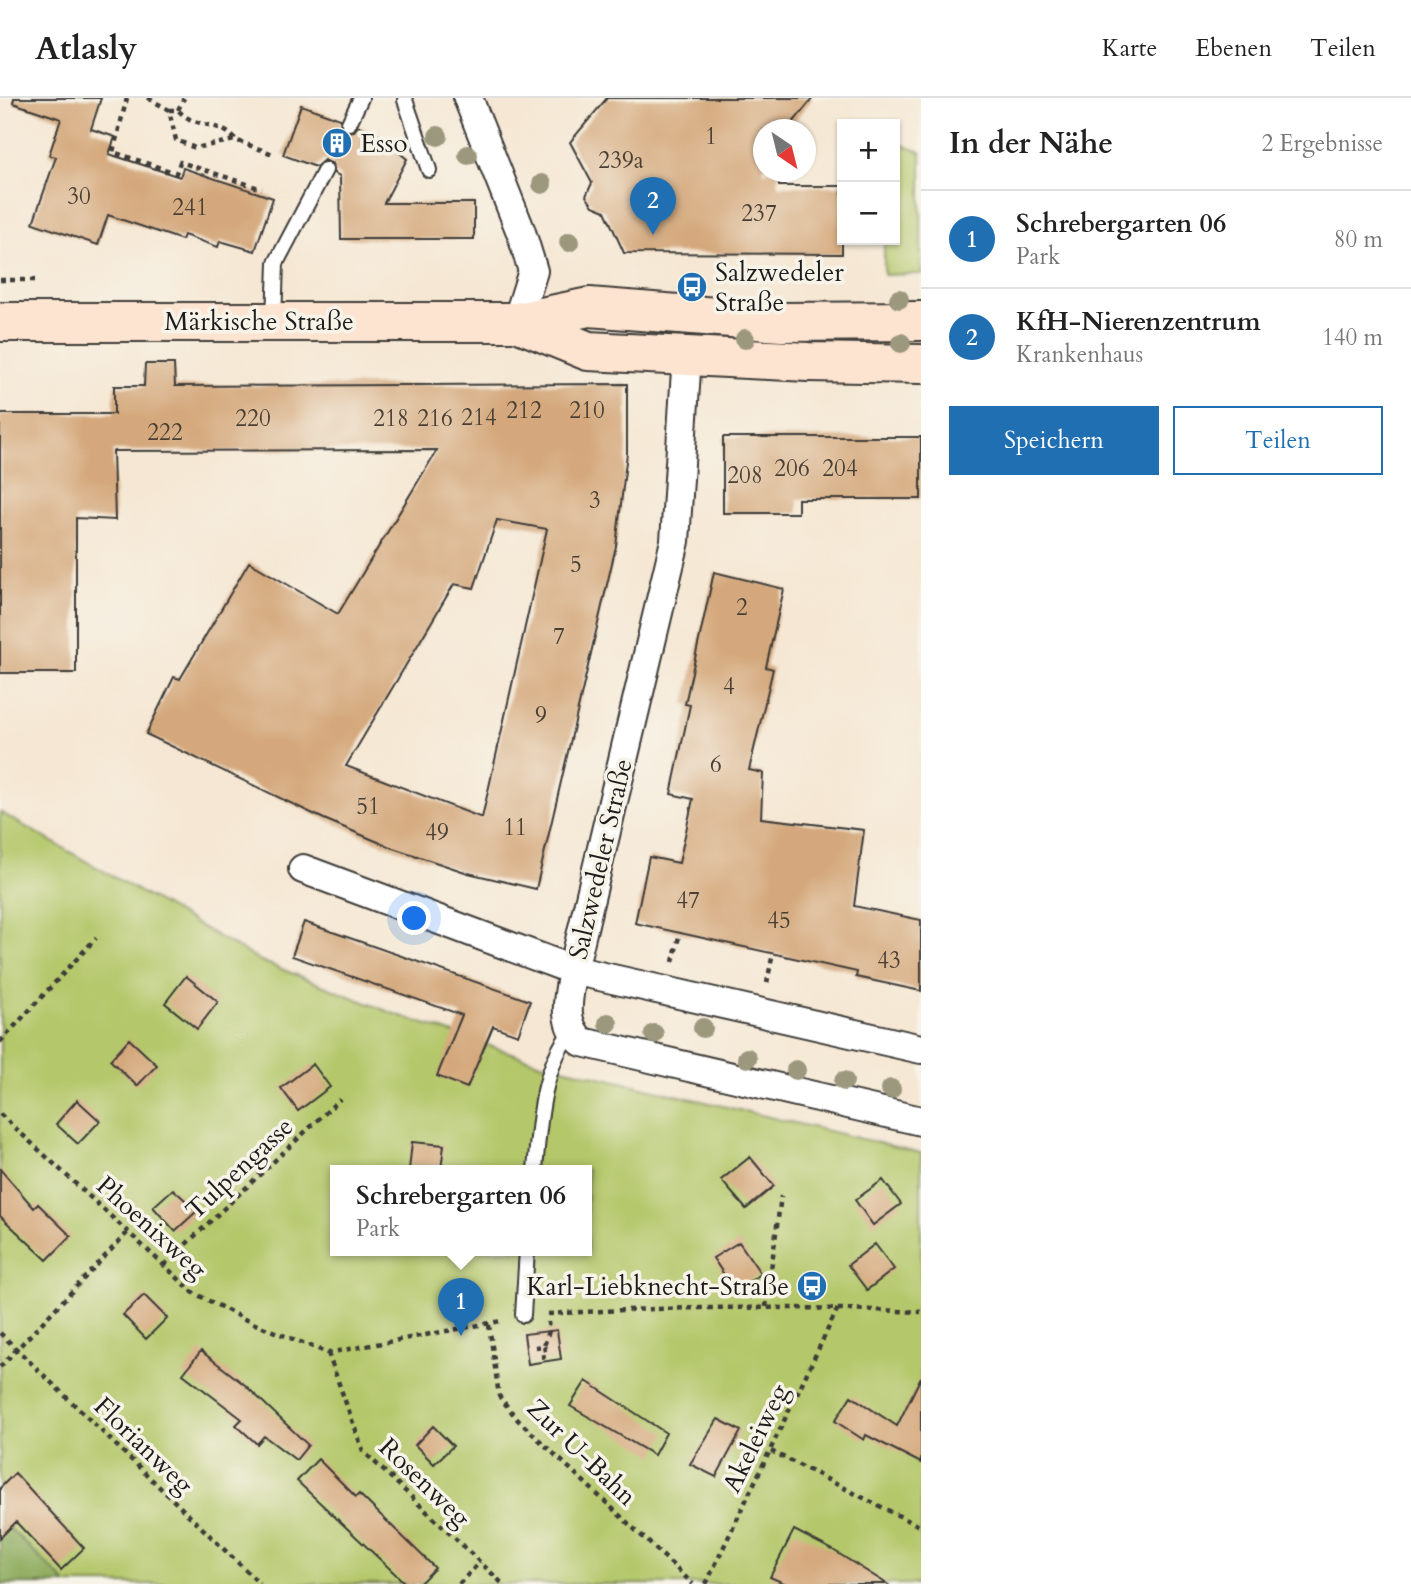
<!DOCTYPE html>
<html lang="de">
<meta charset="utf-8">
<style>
:root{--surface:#fff;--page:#f6f6f6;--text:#222;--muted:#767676;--line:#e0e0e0;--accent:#1f6fb2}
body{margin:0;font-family:Cardo,serif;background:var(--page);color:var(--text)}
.controls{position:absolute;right:21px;top:21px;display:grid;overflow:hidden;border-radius:0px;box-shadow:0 2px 5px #0004}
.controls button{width:63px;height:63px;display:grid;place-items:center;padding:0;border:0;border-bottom:2px solid var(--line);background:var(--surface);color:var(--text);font:35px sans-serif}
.compass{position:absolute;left:753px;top:21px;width:63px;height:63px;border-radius:50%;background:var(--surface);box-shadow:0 2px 5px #0004;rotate:145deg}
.you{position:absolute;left:415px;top:821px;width:24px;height:24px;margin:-18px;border:5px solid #fff;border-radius:50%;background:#1a73e8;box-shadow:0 0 0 10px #1a73e833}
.badge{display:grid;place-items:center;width:46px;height:46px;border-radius:50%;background:var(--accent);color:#fff;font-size:23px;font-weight:700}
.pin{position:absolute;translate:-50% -58px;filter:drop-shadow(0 2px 4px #0008)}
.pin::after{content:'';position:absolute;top:37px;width:24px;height:21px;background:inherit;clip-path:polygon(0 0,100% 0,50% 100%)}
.popup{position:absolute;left:330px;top:1067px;width:262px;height:91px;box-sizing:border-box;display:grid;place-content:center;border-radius:0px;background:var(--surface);filter:drop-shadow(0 2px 5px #0005);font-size:23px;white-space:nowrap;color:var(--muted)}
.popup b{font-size:26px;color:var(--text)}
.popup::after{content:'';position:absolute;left:50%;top:100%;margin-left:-14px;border:14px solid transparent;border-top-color:var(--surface)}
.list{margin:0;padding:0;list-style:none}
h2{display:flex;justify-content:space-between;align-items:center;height:91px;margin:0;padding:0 28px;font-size:30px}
h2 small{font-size:23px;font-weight:400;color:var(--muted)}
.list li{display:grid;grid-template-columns:46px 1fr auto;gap:21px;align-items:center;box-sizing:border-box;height:98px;padding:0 28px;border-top:2px solid var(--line)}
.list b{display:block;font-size:26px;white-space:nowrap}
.list p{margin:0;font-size:23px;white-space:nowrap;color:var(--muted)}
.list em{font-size:23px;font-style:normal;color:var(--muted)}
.actions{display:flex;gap:14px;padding:21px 28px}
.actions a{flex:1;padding:16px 0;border:2px solid var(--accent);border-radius:0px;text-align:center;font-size:24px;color:var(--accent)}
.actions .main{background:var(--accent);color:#fff}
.map{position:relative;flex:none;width:921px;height:1486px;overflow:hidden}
header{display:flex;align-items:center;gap:42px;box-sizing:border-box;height:98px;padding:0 35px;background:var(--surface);border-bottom:2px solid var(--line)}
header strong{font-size:33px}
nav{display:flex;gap:38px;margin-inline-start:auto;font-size:24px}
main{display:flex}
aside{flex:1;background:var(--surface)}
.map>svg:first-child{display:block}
</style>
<header>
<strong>Atlasly</strong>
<nav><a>Karte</a><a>Ebenen</a><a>Teilen</a></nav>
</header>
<main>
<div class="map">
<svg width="921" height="1486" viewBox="0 0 921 1486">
<rect width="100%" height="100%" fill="#f7f3e8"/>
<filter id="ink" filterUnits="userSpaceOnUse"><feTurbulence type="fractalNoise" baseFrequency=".0143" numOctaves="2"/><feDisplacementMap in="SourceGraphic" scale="14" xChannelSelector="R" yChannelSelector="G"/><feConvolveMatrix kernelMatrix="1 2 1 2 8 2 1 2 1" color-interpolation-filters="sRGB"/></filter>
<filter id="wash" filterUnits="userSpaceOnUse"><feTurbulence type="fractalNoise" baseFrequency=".00686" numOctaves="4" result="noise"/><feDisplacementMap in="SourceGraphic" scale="28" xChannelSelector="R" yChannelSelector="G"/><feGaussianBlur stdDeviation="1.57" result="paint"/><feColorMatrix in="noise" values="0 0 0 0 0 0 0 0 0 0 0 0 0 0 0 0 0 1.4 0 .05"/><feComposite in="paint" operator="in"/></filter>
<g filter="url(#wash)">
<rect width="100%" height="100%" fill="#f5e7d3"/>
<!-- green -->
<path fill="#b4c76a" stroke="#687243" stroke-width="2" fill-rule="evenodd" d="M895 44 921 54V176L884 177V142H895Z
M0 714 261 863 392 915 541 965 921 1055V1486H67L0 1421ZM335 1072H587V1152H335Z"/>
<!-- forest -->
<path fill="#8fac5e" stroke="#56643d" stroke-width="2" d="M0 1421 67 1486H0Z"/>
<g id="blocks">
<!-- building -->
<path fill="#d4a87c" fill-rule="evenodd" d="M14 0H101L91 31 115 39 109 56 180 79 183 70 273 100 255 153 220 143 218 149 184 137 182 142 108 117 98 147 33 125 56 59 49 57 61 21 13 5Z
M607 0H813L787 32H764V74H778L779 88H842V156L624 155 605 113 593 108 586 98 592 85 570 44Z
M301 7 340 21 341 30 345 34 354 33 358 28 374 34 407 61 384 105H474V141H341L340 78 334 75 333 66 324 62 316 69 283 57Z
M145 266H174L175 288 627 286V355L616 448 536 791 468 775 390 749 324 721 146 636 174 579 180 581 249 464 338 516 437 352 113 353 115 422 76 420V575H0V316H114V288H144ZM497 422 547 431 482 720 346 668 454 486 474 490Z
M723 339H921V401H798V415H723Z
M714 474 784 491 766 569 773 571 749 672 763 675 761 720 864 732 854 808 921 822V893L856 879 857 874 635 825 649 759 679 765 693 701 671 696 690 607 685 606Z
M304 824 530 903 518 937 493 928 467 990 437 978 462 917 292 858Z
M186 878 218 904 197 931 165 905Z
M129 941 157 967 137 988 110 962Z
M313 966 330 989 298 1013 281 990Z
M77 1002 100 1023 78 1046 56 1026Z
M412 1044 444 1047 441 1072H409Z
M750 1059 774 1088 746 1111 721 1082Z
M0 1071 34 1110 38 1106 71 1138 47 1162 0 1118Z
M883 1082 901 1106 873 1127 855 1102Z
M173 1091 197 1113 175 1133 153 1109Z
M739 1144 761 1176 735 1193 713 1160Z
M875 1146 894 1171 867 1192 848 1167Z
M144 1197 167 1220 146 1241 123 1217Z
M557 1232 561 1261 528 1266 524 1236Z
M201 1253 245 1287 308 1347 296 1362 264 1338 257 1346 236 1327 242 1321 183 1276Z
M921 1279V1365L866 1337 864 1342 835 1323 851 1298 897 1328Z
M586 1283 666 1335 654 1357 570 1308Z
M718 1321 741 1333 716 1379 690 1366Z
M433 1328 453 1348 434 1366 415 1347Z
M318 1361 356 1399 359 1396 435 1470 419 1486H406L297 1383Z
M15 1375 84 1450 61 1472 16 1424 0 1440V1390Z
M794 1432 833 1452 887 1486H786L770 1479Z"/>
</g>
</g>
<g filter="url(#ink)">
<use href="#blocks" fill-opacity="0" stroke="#3d3a37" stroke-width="2"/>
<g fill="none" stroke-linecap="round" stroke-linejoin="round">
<!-- lane casing -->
<g stroke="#3d3a37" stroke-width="18">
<path id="lane" d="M405 2 429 72
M349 25 361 0
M274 223 276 165 325 72
M535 1072C539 1028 542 969 571 934
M523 1217 527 1152"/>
</g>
<!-- street casing -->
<g stroke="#3d3a37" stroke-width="32">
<path id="street" d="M468 0 521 134 533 173 517 224
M687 257 675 443 573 872C569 898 560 924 582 944L921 1023
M303 771 573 872 921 951"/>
</g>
<!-- secondary casing -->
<g stroke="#3d3a37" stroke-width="42">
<path id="secondary" d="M0 224H517L589 209 782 224 921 223
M517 224 588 253 808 264 921 266"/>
</g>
<!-- path -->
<path stroke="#3d3a37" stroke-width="4.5" stroke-dasharray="5 5" stroke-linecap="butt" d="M127 0 113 54 176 75 180 64 262 91
M148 0 169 12 176 42 195 50 235 42 273 56
M169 12H178C196 32 217 21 235 41
M178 12 184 0
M0 182H36
M673 864 680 834
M767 885 773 855
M0 944 96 840
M0 1016 194 1195 250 1224 328 1255 501 1223
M164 1167 340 1001
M766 1209 781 1098
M548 1216C672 1208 796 1208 921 1214
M489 1227 499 1298 518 1322 693 1486
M0 1235 260 1486
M535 1249 544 1248 549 1233 548 1224
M328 1255 363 1353 503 1486
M541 1259 546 1258 544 1248
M0 1269 128 1134
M771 1353 921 1429
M459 1486 480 1464
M706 1486 838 1210"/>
<!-- lane -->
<use href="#lane" stroke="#fff" stroke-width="14"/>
<!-- street -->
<use href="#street" stroke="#fff" stroke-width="28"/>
<!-- secondary -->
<use href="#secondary" stroke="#fde4d0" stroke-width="38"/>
</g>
<!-- trees -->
<g fill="#9b987d">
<circle cx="438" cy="38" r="10"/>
<circle cx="468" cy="57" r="10"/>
<circle cx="542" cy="86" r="10"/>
<circle cx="569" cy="144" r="10"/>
<circle cx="899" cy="201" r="10"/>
<circle cx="745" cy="241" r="10"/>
<circle cx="901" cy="245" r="10"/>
<circle cx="608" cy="925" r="10"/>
<circle cx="703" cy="930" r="10"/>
<circle cx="654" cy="936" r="10"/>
<circle cx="747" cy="960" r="10"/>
<circle cx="796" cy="972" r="10"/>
<circle cx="844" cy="983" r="10"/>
<circle cx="891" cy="991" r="10"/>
</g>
</g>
<!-- icons -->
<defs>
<g id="building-disc" transform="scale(1.575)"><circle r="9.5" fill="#1f6fb2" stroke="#f7f3e8"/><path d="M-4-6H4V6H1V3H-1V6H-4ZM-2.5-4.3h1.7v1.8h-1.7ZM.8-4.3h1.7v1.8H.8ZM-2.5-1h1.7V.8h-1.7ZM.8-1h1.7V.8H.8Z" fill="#fff"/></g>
<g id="bus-disc" transform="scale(1.575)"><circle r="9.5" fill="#1f6fb2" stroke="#f7f3e8"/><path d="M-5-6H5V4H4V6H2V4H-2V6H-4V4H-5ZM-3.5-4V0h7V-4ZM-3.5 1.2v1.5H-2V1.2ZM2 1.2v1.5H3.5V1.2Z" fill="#fff"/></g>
</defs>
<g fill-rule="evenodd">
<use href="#building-disc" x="337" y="45"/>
<use href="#bus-disc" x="692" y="189"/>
<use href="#bus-disc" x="812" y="1188"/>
</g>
<g text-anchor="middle" stroke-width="7" stroke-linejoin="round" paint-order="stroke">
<!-- number labels -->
<g font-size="23" fill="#4a3f34">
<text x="711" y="46">1</text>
<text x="621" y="70">239a</text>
<text x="79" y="106">30</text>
<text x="190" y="117">241</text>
<text x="759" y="123">237</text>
<text x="524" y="320">212</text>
<text x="587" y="320">210</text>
<text x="479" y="327">214</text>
<text x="253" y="328">220</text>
<text x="391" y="328">218</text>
<text x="435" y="328">216</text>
<text x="165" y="342">222</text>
<text x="792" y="378">206</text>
<text x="840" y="378">204</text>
<text x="745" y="385">208</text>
<text x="595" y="410">3</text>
<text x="576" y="474">5</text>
<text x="742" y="517">2</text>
<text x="559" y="546">7</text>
<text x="729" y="596">4</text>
<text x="541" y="625">9</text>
<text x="716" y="674">6</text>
<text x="368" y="716">51</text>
<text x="515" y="737">11</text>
<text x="437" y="742">49</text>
<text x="688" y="810">47</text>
<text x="779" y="830">45</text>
<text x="889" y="870">43</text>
</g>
<!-- poi labels -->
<g font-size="26" fill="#1c1c1c" stroke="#f7f3e8" text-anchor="start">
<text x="360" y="54">Esso</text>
<text x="715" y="183">Salzwedeler<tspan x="715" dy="30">Straße</tspan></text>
<text x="789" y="1197" text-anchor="end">Karl-Liebknecht-Straße</text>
</g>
<!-- street labels -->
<g font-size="26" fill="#1c1c1c" stroke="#f7f3e8">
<text x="259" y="232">Märkische Straße</text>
<text transform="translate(600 761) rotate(-77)" y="9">Salzwedeler Straße</text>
<text transform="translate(239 1070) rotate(-43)" y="9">Tulpengasse</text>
<text transform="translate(152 1129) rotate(42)" y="9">Phoenixweg</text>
<text transform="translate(755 1340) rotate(-64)" y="9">Akeleiweg</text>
<text transform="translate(144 1347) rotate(44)" y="9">Florianweg</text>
<text transform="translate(582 1354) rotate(44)" y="9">Zur U-Bahn</text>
<text transform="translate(425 1384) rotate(44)" y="9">Rosenweg</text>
</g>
</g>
</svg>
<div class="controls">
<button>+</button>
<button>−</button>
</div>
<svg class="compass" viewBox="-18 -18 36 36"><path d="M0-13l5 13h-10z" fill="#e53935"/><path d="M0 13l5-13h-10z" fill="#767676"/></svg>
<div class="you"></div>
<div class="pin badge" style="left:461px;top:1238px">1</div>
<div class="popup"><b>Schrebergarten 06</b>Park</div>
<div class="pin badge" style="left:653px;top:137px">2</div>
</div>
<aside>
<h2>In der Nähe<small>2 Ergebnisse</small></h2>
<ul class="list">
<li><span class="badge">1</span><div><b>Schrebergarten 06</b><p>Park</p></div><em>80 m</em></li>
<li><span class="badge">2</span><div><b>KfH-Nierenzentrum</b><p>Krankenhaus</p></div><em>140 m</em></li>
</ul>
<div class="actions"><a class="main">Speichern</a><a>Teilen</a></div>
</aside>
</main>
